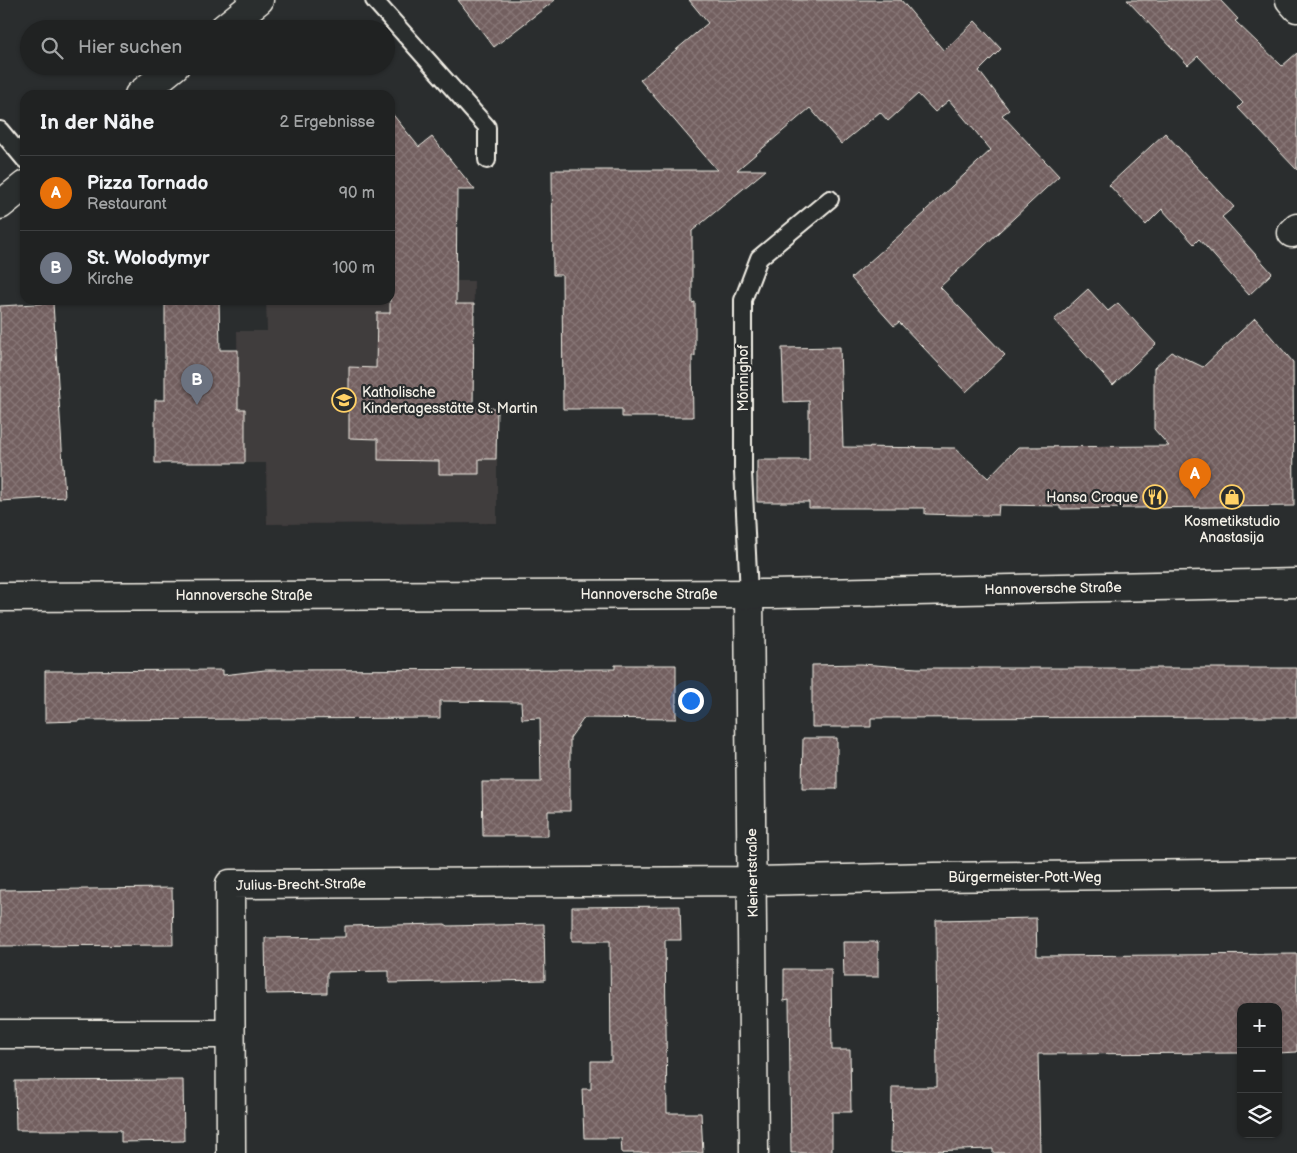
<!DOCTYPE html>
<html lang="de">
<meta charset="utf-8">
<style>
:root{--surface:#202222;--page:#282a2a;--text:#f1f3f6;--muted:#a2a4a5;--line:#3d3f40;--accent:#2563eb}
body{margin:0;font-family:"Balsamiq Sans",sans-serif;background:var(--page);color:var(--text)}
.controls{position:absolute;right:15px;bottom:15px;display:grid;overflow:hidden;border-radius:10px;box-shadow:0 1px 4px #0004}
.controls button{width:45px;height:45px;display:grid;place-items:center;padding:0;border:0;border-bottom:1px solid var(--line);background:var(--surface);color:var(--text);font:25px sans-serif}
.you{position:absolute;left:690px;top:700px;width:18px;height:18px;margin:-12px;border:4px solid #fff;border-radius:50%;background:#1a73e8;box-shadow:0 0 0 8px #1a73e833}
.badge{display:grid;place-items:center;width:32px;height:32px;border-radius:50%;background:var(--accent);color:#fff;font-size:16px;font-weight:700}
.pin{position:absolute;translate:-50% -41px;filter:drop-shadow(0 1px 2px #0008)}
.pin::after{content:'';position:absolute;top:26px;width:18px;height:15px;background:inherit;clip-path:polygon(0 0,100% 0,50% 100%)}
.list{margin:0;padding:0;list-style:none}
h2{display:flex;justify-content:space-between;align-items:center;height:65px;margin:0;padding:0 20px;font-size:21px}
h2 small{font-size:16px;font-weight:400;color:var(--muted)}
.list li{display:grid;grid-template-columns:32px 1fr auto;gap:15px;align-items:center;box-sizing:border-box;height:75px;padding:0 20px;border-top:1px solid var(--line)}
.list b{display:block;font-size:19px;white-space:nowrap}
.list p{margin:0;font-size:16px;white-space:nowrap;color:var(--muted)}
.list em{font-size:16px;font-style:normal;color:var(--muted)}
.icon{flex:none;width:28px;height:28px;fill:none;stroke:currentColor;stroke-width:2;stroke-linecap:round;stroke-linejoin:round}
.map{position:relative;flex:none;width:1297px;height:1153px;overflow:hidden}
.search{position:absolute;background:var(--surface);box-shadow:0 1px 4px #0004;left:20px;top:20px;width:375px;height:55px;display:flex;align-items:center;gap:12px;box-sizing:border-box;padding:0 18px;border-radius:28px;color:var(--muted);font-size:19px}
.panel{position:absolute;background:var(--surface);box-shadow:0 1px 4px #0004;left:20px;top:90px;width:375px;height:215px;border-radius:15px}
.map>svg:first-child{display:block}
</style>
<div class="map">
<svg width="1297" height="1153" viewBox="0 0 1297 1153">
<defs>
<pattern id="building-cross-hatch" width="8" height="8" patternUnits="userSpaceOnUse" patternTransform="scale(1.25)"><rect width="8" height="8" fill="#725f5f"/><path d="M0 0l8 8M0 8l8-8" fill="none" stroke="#877676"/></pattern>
</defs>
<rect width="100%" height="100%" fill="#2a2d2e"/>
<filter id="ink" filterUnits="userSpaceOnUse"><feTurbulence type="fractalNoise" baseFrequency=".02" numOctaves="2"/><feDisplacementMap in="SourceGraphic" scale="10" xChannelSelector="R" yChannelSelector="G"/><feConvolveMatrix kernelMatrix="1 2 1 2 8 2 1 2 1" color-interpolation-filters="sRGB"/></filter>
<g filter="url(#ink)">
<!-- built -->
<path fill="#403c3d" d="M390 281H474L473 376H458V408H497V523L267 524 266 463H245V409H238L237 331H267L266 300H390Z"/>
<!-- building -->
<path fill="url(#building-cross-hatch)" stroke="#f4f1e8" d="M458 0H555L494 47Z
M689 0H901L944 51 975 21 1001 49 979 71 1009 110 1002 115 1059 176 940 287 1005 355 966 392 899 322 894 326 851 278 926 212 925 211 991 150 949 100 935 112 918 94 888 121 880 112 841 144 810 108 737 170H766L692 231V303L695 302V356H692L693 417H622V409H563L562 275H553L552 170H717L640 80 708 23Z
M1127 0H1220L1238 19 1235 21 1282 66 1297 53V170L1238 108 1243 103 1198 56 1188 65Z
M390 111 419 147 432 137 475 190H457L456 304H474L473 408H497L496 459H479V474H439V461L378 460V439L349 438V367L376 368 377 313H390Z
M1165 133 1234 207 1222 217 1272 273 1249 295 1199 239 1194 244 1162 209 1146 225 1109 185Z
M1088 289 1108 311 1118 303 1156 344 1113 385 1054 320Z
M165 300H219L220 350H238V409H245V463H155V400H165Z
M53 303 65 497 0 501V306Z
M1255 318 1293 362 1294 506 1060 509V506L999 505 998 515H962L925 514V508H809V502H757V460H809V401L784 402 782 348 840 347 843 447 955 448 988 478 1018 447 1169 446 1154 429V368L1172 352 1203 367Z
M861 664 917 668H1297V717L871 718V727H812V665Z
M615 665H676V719L584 718 570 738V811H548V836H483L482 782H541L540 718 522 719 521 702 440 701V718L79 720V721L45 722V671L223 670V675L265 670 615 669Z
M803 738H837V789H802Z
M172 888 173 945 0 946V890Z
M680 906 681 940H665L667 1113H701L703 1153H622L621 1138H584L582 1089H591V1061H611L610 941H572V907Z
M1036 918 1037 956 1297 954V1052L1278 1053V1007H1241V1053L1038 1054 1040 1153H993V1149L891 1152 892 1087H937L936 920Z
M445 924 448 926 544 924 545 980 389 983V971L327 972V993L266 994 265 938 345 937V926Z
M843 942H878V977H844Z
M784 969H831L832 1050H850L851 1112H832V1153H791L789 1000 784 1001Z
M183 1080 184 1141 121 1142V1130H16L15 1081Z"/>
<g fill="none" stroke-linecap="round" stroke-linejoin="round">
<!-- lane casing -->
<g stroke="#f4f1e8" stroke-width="20">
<path id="lane" d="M374 0 487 127V160
M0 130 25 160
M749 594 743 472V300L759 258 830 199"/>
</g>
<!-- street casing -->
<g stroke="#f4f1e8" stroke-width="31">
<path id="street" d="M1290 0 1297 8
M223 29 259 0
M139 95 175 66
M0 205 25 185
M1292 233 1297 228
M749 594 754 1153
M0 1034H230
M231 1153 230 884 753 881 933 877 1297 873"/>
</g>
<!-- secondary casing -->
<g stroke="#f4f1e8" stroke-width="31">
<path id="secondary" d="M0 597 771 594 1297 583"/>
</g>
<!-- lane -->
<use href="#lane" stroke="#2a2d2e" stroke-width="16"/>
<!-- street -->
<use href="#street" stroke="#2a2d2e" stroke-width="28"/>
<!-- secondary -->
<use href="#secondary" stroke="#2a2d2e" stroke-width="28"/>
</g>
</g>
<!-- icons -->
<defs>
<g id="school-ring" transform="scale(1.25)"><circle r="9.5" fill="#2a2d2e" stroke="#ffd166" stroke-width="1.5"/><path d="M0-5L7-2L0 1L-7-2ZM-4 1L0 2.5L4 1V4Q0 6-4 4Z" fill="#ffd166"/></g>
<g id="restaurant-ring" transform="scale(1.25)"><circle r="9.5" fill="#2a2d2e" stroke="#ffd166" stroke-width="1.5"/><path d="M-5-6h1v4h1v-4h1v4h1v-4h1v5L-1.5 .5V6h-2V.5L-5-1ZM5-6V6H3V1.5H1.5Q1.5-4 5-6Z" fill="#ffd166"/></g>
<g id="shop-ring" transform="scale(1.25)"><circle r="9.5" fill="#2a2d2e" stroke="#ffd166" stroke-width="1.5"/><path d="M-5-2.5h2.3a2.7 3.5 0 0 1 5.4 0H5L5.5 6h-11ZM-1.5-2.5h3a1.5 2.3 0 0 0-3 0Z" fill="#ffd166"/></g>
</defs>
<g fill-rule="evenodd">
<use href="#school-ring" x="344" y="400"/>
<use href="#restaurant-ring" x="1155" y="497"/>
<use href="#shop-ring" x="1232" y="497"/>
</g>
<g text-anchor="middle" stroke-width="4.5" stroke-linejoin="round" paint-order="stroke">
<!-- street labels -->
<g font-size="14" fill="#f4f1e8" stroke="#2a2d2e">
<text transform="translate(743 378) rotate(-90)" y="5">Mönnighof</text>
<text transform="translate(1053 588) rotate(-1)" y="5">Hannoversche Straße</text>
<text x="649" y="599">Hannoversche Straße</text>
<text x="244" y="600">Hannoversche Straße</text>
<text transform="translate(752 873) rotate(-91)" y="5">Kleinertstraße</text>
<text x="1025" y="882">Bürgermeister-Pott-Weg</text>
<text transform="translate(301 884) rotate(-1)" y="5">Julius-Brecht-Straße</text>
</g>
<!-- poi labels -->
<g font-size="14" fill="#f4f1e8" stroke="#2a2d2e" text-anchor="start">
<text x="362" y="397">Katholische<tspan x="362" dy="16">Kindertagesstätte St. Martin</tspan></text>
<text x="1138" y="502" text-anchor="end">Hansa Croque</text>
<text x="1232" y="526" text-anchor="middle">Kosmetikstudio<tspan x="1232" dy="16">Anastasija</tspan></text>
</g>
</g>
</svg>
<div class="controls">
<button>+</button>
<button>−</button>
<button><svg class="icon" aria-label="layers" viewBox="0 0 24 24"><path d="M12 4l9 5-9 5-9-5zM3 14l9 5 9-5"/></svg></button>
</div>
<div class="you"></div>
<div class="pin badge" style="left:1195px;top:499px;background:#e8710a">A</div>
<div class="pin badge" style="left:197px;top:405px;background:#6b7280">B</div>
<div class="search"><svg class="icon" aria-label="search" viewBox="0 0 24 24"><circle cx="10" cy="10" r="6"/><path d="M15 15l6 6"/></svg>Hier suchen</div>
<section class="panel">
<h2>In der Nähe<small>2 Ergebnisse</small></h2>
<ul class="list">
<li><span class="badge" style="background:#e8710a">A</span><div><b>Pizza Tornado</b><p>Restaurant</p></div><em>90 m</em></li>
<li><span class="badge" style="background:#6b7280">B</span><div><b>St. Wolodymyr</b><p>Kirche</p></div><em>100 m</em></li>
</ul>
</section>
</div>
